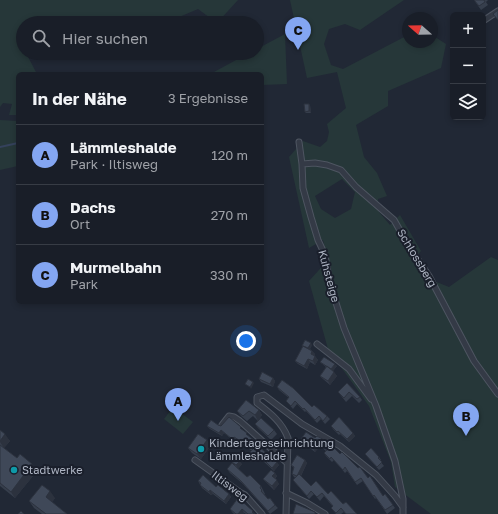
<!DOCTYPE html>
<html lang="de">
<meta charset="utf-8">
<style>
:root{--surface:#191e28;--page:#262b34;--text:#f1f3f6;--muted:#9fa2a8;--line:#373c45;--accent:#84a6f2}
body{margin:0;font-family:"Golos Text",sans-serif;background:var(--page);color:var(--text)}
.controls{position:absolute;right:12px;top:12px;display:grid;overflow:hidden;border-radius:6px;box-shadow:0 2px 6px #0003}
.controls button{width:36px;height:36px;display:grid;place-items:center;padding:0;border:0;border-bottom:1px solid var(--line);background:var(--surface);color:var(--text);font:20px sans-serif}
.compass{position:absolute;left:402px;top:12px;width:36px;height:36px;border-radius:50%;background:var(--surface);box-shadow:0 2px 6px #0003;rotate:290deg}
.you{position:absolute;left:246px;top:341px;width:14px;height:14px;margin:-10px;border:3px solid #fff;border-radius:50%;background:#1a73e8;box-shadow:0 0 0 6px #1a73e833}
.badge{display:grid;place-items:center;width:26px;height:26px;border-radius:50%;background:var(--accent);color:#111;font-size:13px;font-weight:700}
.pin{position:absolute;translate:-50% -33px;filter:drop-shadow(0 1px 2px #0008)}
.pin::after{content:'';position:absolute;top:21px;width:14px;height:12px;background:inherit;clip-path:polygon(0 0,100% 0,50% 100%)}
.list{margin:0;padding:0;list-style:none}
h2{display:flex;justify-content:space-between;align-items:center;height:52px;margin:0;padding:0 16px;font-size:17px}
h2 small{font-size:13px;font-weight:400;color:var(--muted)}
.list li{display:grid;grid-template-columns:26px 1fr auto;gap:12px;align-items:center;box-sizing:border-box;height:60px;padding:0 16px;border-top:1px solid var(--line)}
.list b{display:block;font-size:15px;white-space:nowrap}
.list p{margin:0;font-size:13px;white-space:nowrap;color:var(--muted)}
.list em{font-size:13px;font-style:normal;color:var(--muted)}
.icon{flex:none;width:22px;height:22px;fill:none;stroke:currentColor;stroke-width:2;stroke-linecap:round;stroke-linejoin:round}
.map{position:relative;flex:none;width:498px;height:514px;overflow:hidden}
.search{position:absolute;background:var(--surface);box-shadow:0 2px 6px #0003;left:16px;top:16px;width:248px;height:44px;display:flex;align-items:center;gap:10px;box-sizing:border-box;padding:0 14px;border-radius:22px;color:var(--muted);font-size:15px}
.panel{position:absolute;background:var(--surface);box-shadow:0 2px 6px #0003;left:16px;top:72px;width:248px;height:232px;border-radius:6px}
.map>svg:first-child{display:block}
</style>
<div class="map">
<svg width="498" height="514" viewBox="0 0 498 514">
<rect width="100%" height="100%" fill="#212835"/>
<!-- green -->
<path fill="#263739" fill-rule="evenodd" d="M0 0H238L217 23 198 9 165 23H23V39L20 40 23 46V53H26L37 74H18V115H9L12 104 3 103 0 107Z
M290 0H404L360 30 345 24 329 29 324 44 331 65 343 69 408 35V42H432V35L446 44 441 68 388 91V106L356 125 364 157 377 173 387 196 378 199 379 212 390 225 400 215 421 251 413 260 424 277 449 287 491 257 498 260V514H431L395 487 391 462 369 406 328 349 309 281 328 260 323 240 309 248 289 157 303 141 320 147 327 141 329 132 327 124 346 108 337 72 307 78ZM342 179 355 192 351 209 335 218 321 209 315 196Z
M285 34 287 84 262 85V74H213L214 72 249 53H257V49Z
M0 120 18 121V166L0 170Z
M173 407 193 422 183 434 164 419Z"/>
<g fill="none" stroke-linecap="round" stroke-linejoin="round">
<!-- stream -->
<path stroke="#35425c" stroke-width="2" d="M0 147 18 143"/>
<!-- street casing -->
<g stroke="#4e5561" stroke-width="7">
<path id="street" d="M483 21 498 11
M299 142 302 164 303 188 311 217 318 240 325 255 330 284 344 328 376 406 395 461 403 499V514
M302 164 315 163 327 165 341 170 356 187 394 220 410 248 429 276 474 361 498 394
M317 344 349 369 371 399
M222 425 229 416 234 417 240 421 287 463
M195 460 241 493 245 495 262 514
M286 493 307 503 325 514
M286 514 288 438C282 422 270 413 257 403V397L264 395 302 424 340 446 376 475 395 496 403 507"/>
</g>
<!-- street -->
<use href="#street" stroke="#343a46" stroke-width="5"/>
</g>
<!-- wall -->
<path fill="#363e4c" d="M474 0H488L486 2 488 5 481 10Z
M310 105 311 113H306L305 112Z
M312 345 310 349 315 354 314 355 318 360 315 365 310 362 307 369 298 364 295 361Z
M320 362 337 366 333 371 337 376 330 385 323 379 320 376 326 367Z
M273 378 275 381 273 387 261 382 259 379Z
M347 383 360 397 362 400 359 403 352 396 346 402 338 392Z
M277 387 327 416 330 419 325 424 321 419 317 423 306 411 305 412 297 404 293 409 286 401 289 398 279 390Z
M259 410 262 415 258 421 253 416 247 421 241 416 237 411Z
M255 424 274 430 277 434 271 440 258 428Z
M218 425 243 431 249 437 259 444 262 447 261 448 279 465 274 471 263 461 262 462 253 456 250 452 252 451 236 440 235 442 224 433 222 436 210 429 207 426Z
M331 426 353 433 355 436 349 442 340 434 339 435 333 429Z
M0 430 10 441 4 448 17 458 37 471 15 498 0 486Z
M315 438 340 454 358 468 368 478 383 496 385 494 395 508 387 514 376 498 375 499 363 481 357 485 347 471 345 473 334 460 332 462 326 456 324 453 326 451 320 446 315 452 303 443 301 439Z
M211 445 201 459 192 453 188 448Z
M365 454 379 457 381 460 380 461 384 466 379 470Z
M305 460 307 463 301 476 311 486 328 494 357 514H346L344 512 341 514H336L331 508 333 507 324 496 320 501 314 494 309 499 293 480 295 477H294L292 474 294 468 291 465Z
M232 462 242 464 238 469 247 477 261 486 265 494H264L268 499 275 505 278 508 270 514 243 484 230 473 227 469 235 465Z
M275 473 277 476 275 479 279 484 274 490 263 479Z
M198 481 216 487 229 494 231 497 226 504 213 494 211 495 202 488Z
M55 498 52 502 67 514H42L34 508 29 501Z
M238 498 255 514H246L244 513 243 514H234L232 512 230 509Z"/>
<!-- shaded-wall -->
<path fill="#2c323e" d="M309 104 310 105 311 113 309 111Z
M311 343 312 345 309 351 308 349Z
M312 351 315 354 313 357 311 354Z
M315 356 318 360 315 365 313 361Z
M308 359 310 362 307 369 304 366Z
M335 364 337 366 332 372 331 370Z
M334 372 337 376 330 385 328 381Z
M273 378 275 381 273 387 270 384Z
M253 382 254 383 251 389 250 387Z
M259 410 262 415 258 421 255 415Z
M221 430 224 433 222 436 219 433Z
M353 433 355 436 349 442 347 439Z
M5 434 10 441 4 448 0 442V441Z
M234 437 236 440 235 442 232 439Z
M207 440 211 445 201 459 197 454Z
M317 442 320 446 315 452 313 448Z
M261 457 263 461 262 462 259 459Z
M305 460 307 463 299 479 297 476Z
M240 461 242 464 238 469 236 465Z
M277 462 279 465 274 471 272 468Z
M32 464 37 471 15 498 11 492Z
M275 473 277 476 274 479 272 476Z
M277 480 279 484 274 490 272 486Z
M210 490 213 494 211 495 209 492Z
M50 491 55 498 51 504 46 497Z
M229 494 231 497 226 504 224 501Z
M242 509 244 513 243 514H238Z"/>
<!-- building -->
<path fill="#3f4858" stroke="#2c323e" d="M474 0H484L485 2 479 6Z
M498 10V20L493 14Z
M304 104H309V111L305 112Z
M305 340 311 343 308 348 303 346H302Z
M303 346 312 351 311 354 315 356 313 361 308 359 304 366 295 361Z
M324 357 335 364 331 369 320 362Z
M327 366 334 372 328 381 320 376Z
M262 372 273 378 270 384 259 379Z
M248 379 253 382 250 387 245 384Z
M282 380 293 388 312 407 314 405 327 416 323 421 319 416 315 420 304 408 303 409 295 401 291 406 286 401 289 397 277 387Z
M347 383 360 397 357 399 349 392 344 398 338 392Z
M246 400 259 410 255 415 249 411 243 416 237 411Z
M229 417 241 427 240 428 247 433 246 434 259 444 258 446 277 462 272 468 261 457 259 459 250 452 253 449 234 437 232 439 221 430 219 433 207 426 211 420 218 425 221 426Z
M339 417 353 433 347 439 338 431 337 432 331 426Z
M261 418 274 430 268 436 255 424Z
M0 430 5 434 0 441Z
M306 432 315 438 317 436 328 442 340 454 342 452 358 468 360 467 368 478 370 476 383 496 385 494 393 505 385 510 374 495 373 496 361 478 355 482 345 467 343 470 331 457 330 459 324 453 327 450 317 442 313 448 301 439Z
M198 434 207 440 197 454 188 448Z
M0 445 17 458 20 454 32 464 11 492 0 483Z
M371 448 379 457 378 458 382 462 377 467 365 454Z
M297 455 305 460 297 476 292 474 294 467 291 465Z
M236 457 240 461 236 465 232 462Z
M232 463 247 477 250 475 261 486 260 488 262 490 261 491 268 499 270 498 275 505 268 511 241 481 227 469Z
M271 470 275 473 272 476 277 480 272 486 263 479Z
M299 474 311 486 316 481 328 494 331 491 343 504 346 502 357 514H346L341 508 336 513 331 508 333 506 322 493 317 497 311 491 307 496 293 480Z
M203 475 216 487 218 485 229 494 224 501 210 490 209 492 200 485 201 483 198 481Z
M42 485 50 491 46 497 67 514H46L29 501Z
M238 498 253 511 252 512 254 514H248L242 509 238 514H236L230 509Z
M296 504 315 512V514H293Z
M21 511 24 514H18Z"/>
<!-- markers -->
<g fill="#0f9aa8" stroke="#1a1f2b" stroke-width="1.5">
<circle cx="201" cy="449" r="4"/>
<circle cx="14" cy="470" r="4"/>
</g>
<g text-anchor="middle" stroke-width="4" stroke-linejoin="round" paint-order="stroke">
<!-- street labels -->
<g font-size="11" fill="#aeb5c3" stroke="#1a1f2b">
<text transform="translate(417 258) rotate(59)" y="4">Schlossberg</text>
<text transform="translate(329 276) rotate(75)" y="4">Kuhsteige</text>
<text transform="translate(230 486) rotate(37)" y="4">Iltisweg</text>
</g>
<!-- poi labels -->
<g font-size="11" fill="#aeb5c3" stroke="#1a1f2b" text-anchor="start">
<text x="209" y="447">Kindertageseinrichtung<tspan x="209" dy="13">Lämmleshalde</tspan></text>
<text x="22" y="474">Stadtwerke</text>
</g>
</g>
</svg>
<div class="controls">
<button>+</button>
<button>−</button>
<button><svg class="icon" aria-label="layers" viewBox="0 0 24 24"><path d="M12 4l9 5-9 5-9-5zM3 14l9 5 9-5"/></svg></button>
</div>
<svg class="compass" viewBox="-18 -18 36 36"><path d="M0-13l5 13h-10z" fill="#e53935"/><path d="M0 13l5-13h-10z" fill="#9fa2a8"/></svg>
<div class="you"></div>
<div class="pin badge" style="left:178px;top:421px">A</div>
<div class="pin badge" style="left:466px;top:436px">B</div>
<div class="pin badge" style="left:298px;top:50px">C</div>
<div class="search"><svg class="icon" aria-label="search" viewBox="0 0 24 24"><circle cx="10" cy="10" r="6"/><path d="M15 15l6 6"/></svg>Hier suchen</div>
<section class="panel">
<h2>In der Nähe<small>3 Ergebnisse</small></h2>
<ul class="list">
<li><span class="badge">A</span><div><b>Lämmleshalde</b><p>Park · Iltisweg</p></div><em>120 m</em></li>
<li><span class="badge">B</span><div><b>Dachs</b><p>Ort</p></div><em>270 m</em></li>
<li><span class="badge">C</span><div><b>Murmelbahn</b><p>Park</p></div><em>330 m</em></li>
</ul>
</section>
</div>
